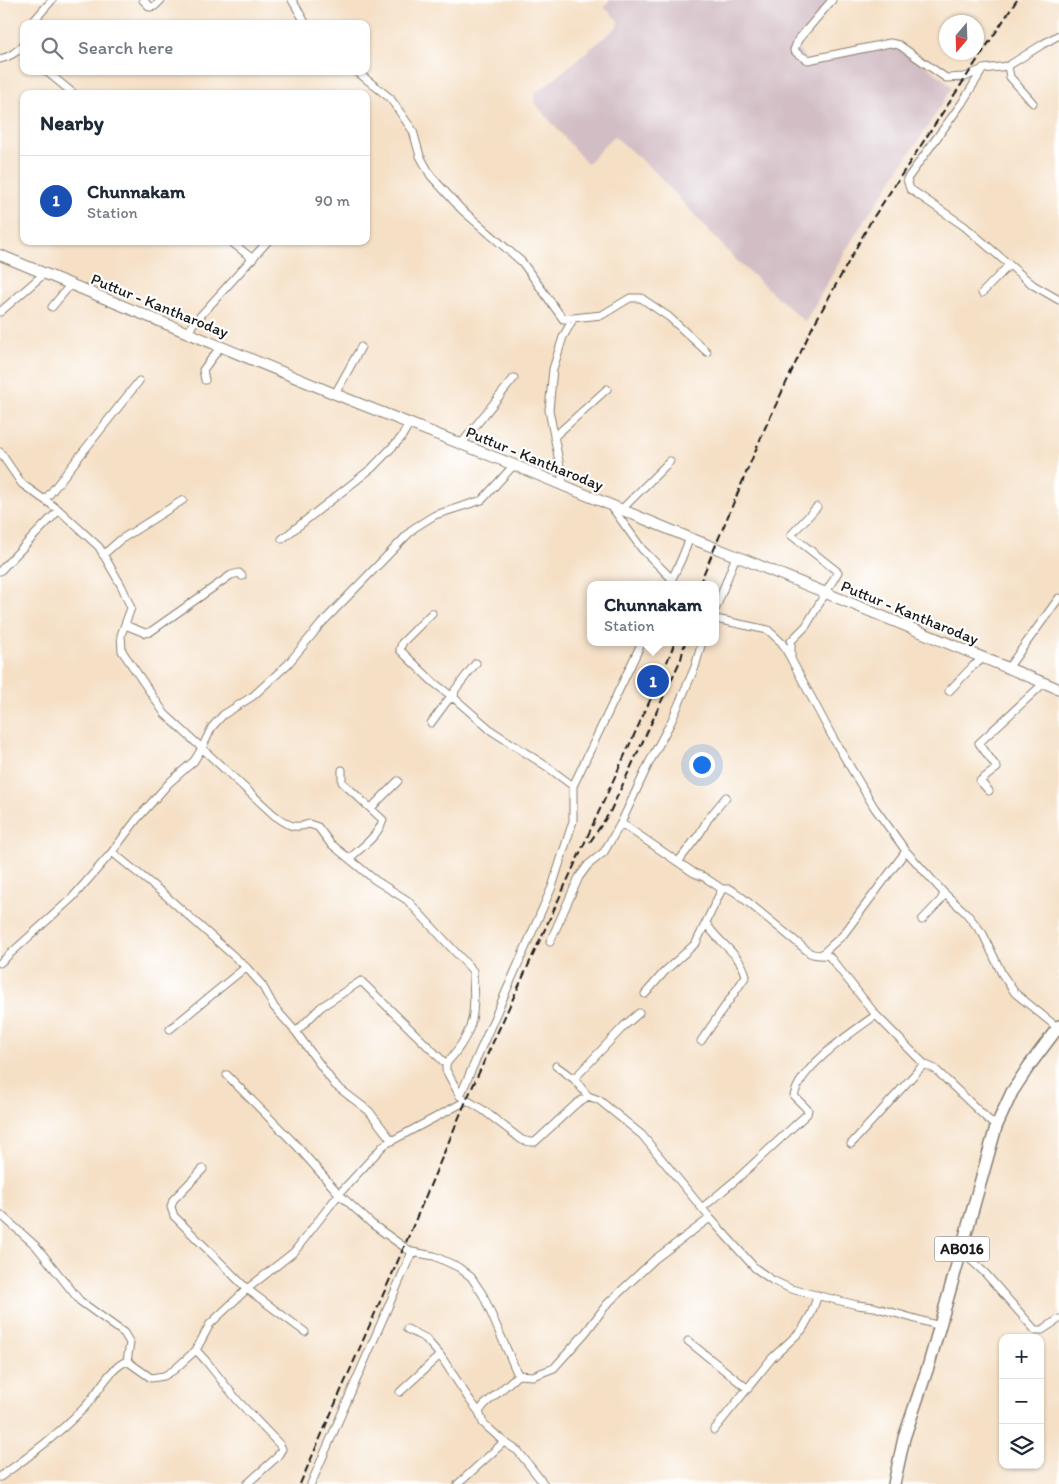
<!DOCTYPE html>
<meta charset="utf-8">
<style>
:root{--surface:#fff;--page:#f6f6f7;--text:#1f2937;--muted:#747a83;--line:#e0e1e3;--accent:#d1495b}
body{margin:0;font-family:Itim,sans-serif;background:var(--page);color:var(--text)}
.controls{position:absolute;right:15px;bottom:15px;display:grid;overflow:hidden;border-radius:10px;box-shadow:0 1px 4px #0004}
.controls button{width:45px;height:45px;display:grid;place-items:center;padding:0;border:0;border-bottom:1px solid var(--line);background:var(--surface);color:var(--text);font:25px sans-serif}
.compass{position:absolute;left:939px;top:15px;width:45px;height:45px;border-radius:50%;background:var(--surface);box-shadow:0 1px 4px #0004;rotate:199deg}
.you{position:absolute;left:701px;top:764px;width:18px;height:18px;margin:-12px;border:4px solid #fff;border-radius:50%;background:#1a73e8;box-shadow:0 0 0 8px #1a73e833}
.badge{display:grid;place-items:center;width:32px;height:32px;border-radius:50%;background:var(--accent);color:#fff;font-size:16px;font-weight:700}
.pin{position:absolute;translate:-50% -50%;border:2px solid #fff;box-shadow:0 1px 5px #0006}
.popup{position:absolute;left:587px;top:581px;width:132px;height:65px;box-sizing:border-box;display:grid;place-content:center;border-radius:10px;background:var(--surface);filter:drop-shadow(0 1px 4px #0005);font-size:16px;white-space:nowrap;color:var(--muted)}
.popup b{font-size:19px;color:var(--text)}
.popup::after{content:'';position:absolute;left:50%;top:100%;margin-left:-10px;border:10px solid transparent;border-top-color:var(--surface)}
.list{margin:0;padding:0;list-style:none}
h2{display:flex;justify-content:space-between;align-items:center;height:65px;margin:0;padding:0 20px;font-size:21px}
h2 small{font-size:16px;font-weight:400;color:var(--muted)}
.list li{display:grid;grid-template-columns:32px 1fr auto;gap:15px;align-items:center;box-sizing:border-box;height:90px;padding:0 20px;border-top:1px solid var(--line)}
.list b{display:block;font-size:19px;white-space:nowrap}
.list p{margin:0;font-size:16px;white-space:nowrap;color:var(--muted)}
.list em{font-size:16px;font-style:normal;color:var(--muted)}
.icon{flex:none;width:28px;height:28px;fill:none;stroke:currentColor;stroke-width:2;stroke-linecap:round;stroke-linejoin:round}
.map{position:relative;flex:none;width:1059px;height:1484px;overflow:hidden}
.search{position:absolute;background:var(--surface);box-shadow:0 1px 4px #0004;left:20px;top:20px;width:350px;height:55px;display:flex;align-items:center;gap:12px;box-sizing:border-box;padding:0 18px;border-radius:10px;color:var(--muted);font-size:19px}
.panel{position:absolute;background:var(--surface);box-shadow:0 1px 4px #0004;left:20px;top:90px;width:350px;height:155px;border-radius:10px}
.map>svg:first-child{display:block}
</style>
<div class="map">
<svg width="1059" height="1484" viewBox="0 0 1059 1484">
<rect width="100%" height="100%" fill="#fff"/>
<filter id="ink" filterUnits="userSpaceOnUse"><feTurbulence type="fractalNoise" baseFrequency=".02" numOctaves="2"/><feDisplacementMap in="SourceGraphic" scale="10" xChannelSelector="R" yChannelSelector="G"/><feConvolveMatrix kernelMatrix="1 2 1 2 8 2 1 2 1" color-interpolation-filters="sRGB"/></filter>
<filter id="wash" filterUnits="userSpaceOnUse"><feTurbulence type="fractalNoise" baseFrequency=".0096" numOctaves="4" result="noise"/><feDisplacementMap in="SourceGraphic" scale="20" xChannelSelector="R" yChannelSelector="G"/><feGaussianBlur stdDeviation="1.12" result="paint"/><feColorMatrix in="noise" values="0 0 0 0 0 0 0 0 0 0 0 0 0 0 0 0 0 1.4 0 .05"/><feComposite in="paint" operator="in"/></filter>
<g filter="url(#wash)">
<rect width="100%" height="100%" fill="#f5e0c6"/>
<!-- industrial -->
<path fill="#d2bdc5" d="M610 0H830L793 45 808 61 890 45 899 46 945 80 952 87 928 126 855 235 805 322 737 261 655 172 614 136 587 164 534 102 535 93 548 84 617 27 618 20 604 7Z"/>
</g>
<g filter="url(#ink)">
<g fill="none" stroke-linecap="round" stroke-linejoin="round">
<!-- street casing -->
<g stroke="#887e71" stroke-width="9">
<path id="street" d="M143 0 150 7 155 6 161 0
M292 0 306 24
M832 0 798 40 794 50 798 54 808 60 890 43 899 45 946 78 965 77 983 69
M31 24 52 0
M0 59C10 57 16 52 24 45
M1008 66 983 69 962 103 907 179 910 189 964 226 1033 285 1059 300
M46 71 74 94
M356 71 390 98 413 131 420 156 431 176 461 209 522 262 563 319 602 315 630 298H641L669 317 707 352
M1033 103 1010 77 1008 66 1043 44 1059 35
M230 241 253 259
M982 293 1009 265
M52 307 71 284
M0 312 45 273
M188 333 193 324 268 241
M205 380 203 370 221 346
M335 394 361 347
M554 437 607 389
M461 444 514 378
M0 452 22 484 59 510 99 547 122 587 131 608 121 635 122 651 165 714 274 815C287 824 293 830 309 824L318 827 330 843 375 880 407 900 473 971C473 988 476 1010 470 1027 465 1040 455 1054 446 1064
M564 487 549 410 553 369 563 337 573 319
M45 500 139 381
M611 506 642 549 672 579
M817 507 791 535 838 572 806 626 791 641V659L833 738 874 807 906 851 944 893 966 913 983 934 1002 974 1015 993 1058 1028
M621 510 670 461
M282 539 372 468 401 438 409 424
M103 555 120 540 183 500
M0 571 59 510
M669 585 681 560 690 538
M716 608 736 556
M716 619 768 630 782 643 790 657
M125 625 145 633 150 632 231 575 239 573 242 576
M476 663 455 690 454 698 492 731 546 766 573 786
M1008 668 1059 598
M949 691 973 666 984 658
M431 723 448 700 454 698 433 682 400 650 402 643 432 613
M342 770V782L383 820C378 836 362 847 350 858
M989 791 980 781 997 768 979 743 1044 683
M371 808 398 781
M621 823 694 873 704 877 722 889H730L738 894 810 953C816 956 822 954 829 956L876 1015 924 1064 935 1069 996 1127
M112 852 165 895 246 967 262 985 274 1007 296 1032 335 1085 369 1111 392 1141
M678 862 700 833 708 819 726 797
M922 920 941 900 944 893
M550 942 579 877 588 865 604 852 621 823 649 763 671 722 695 667 702 642
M822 954 843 935 906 851
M0 963 72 898 112 852 137 819 170 782 194 761 202 748 212 727 223 715 253 696 288 664 321 624 414 528 435 515 482 500 514 465
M645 994 665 971 696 943 722 889
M170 1029 246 967
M296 1032 321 1007 361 981 446 1064V1070L460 1096 483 1110 522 1140 530 1142H535L576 1104 588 1096 599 1100 642 1135 710 1218 755 1268 772 1280 791 1289 857 1305 874 1307 940 1326
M701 1041 746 976C741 954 717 942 706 923
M556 1066 574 1079 588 1096
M227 1075 297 1146 339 1194 372 1224 404 1247 412 1252 434 1256 458 1267 471 1277 483 1295 518 1375
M574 1079 624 1026 639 1013
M460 1096 552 887 573 821V786L642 642
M851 1144 924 1064
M203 1169 173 1200 171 1207 174 1216 247 1289 305 1332
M702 1208 737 1179 807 1114 808 1110 794 1096C800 1067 852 1032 876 1015
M0 1214 36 1246 80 1301 124 1333 130 1343 127 1361
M962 1252 985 1273 1035 1330H1042L1059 1319
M407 1329 425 1338 440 1355 469 1399 479 1412
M688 1341 748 1389
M196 1350 206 1361 238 1401 280 1445 282 1449 277 1457 247 1484
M400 1392 440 1355
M714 1430 772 1358 802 1330 811 1314 818 1295
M0 1477C29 1457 58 1434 83 1409 98 1394 108 1369 127 1361L151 1378 164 1376 174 1370 196 1350 210 1324 247 1289 294 1252 339 1194 384 1145 466 1101
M311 1484 412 1252
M458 1484 504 1442
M544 1484 518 1451 504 1442 483 1423 479 1412 484 1405 518 1375 533 1376 554 1368 586 1332 607 1304 655 1259 710 1218"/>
</g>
<!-- secondary casing -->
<g stroke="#887e71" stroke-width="12">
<path id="secondary" d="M0 255 335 394 514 465 690 538 736 556 1059 689"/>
</g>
<!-- primary casing -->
<g stroke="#887e71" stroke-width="14">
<path id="primary" d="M894 1484 904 1438 929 1364 996 1127 1012 1092 1029 1066 1059 1026"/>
</g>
<!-- street -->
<use href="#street" stroke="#fff" stroke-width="7"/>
<!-- secondary -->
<use href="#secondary" stroke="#fff" stroke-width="10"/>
<!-- primary -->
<use href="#primary" stroke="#fff" stroke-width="11"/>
<!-- rail -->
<path stroke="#1c1c1c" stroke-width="2" stroke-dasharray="8 4" stroke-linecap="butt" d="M699 585 765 428 812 328 871 221 1017 0
M590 842 610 812 681 659 685 642
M300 1484 404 1247 466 1101 663 672 675 642"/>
</g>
</g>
<g text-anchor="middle" stroke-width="4.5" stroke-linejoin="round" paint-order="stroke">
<!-- shield labels -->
<rect fill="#fff" stroke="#606060" stroke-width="1" x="934.5" y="1236.5" width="55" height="25" rx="4"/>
<g font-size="15" font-weight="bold" fill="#1c1c1c">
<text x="962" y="1254">AB016</text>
</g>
<!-- street labels -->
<g font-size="16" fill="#1c1c1c" stroke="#fff">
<text transform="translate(160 305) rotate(22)" y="6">Puttur - Kantharoday</text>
<text transform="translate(535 458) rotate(22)" y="6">Puttur - Kantharoday</text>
<text transform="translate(910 612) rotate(22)" y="6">Puttur - Kantharoday</text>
</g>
</g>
</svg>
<div class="controls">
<button>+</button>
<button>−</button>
<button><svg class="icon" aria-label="layers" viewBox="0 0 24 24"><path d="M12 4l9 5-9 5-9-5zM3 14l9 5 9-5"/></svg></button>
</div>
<svg class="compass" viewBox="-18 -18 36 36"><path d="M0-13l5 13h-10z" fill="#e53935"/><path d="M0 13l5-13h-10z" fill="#747a83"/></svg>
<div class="you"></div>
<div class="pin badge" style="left:653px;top:681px;background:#1a4fb4">1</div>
<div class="popup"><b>Chunnakam</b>Station</div>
<div class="search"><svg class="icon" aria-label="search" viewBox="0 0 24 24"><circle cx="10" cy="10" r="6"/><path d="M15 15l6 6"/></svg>Search here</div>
<section class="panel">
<h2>Nearby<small></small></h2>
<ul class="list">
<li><span class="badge" style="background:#1a4fb4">1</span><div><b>Chunnakam</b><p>Station</p></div><em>90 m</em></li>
</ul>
</section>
</div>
